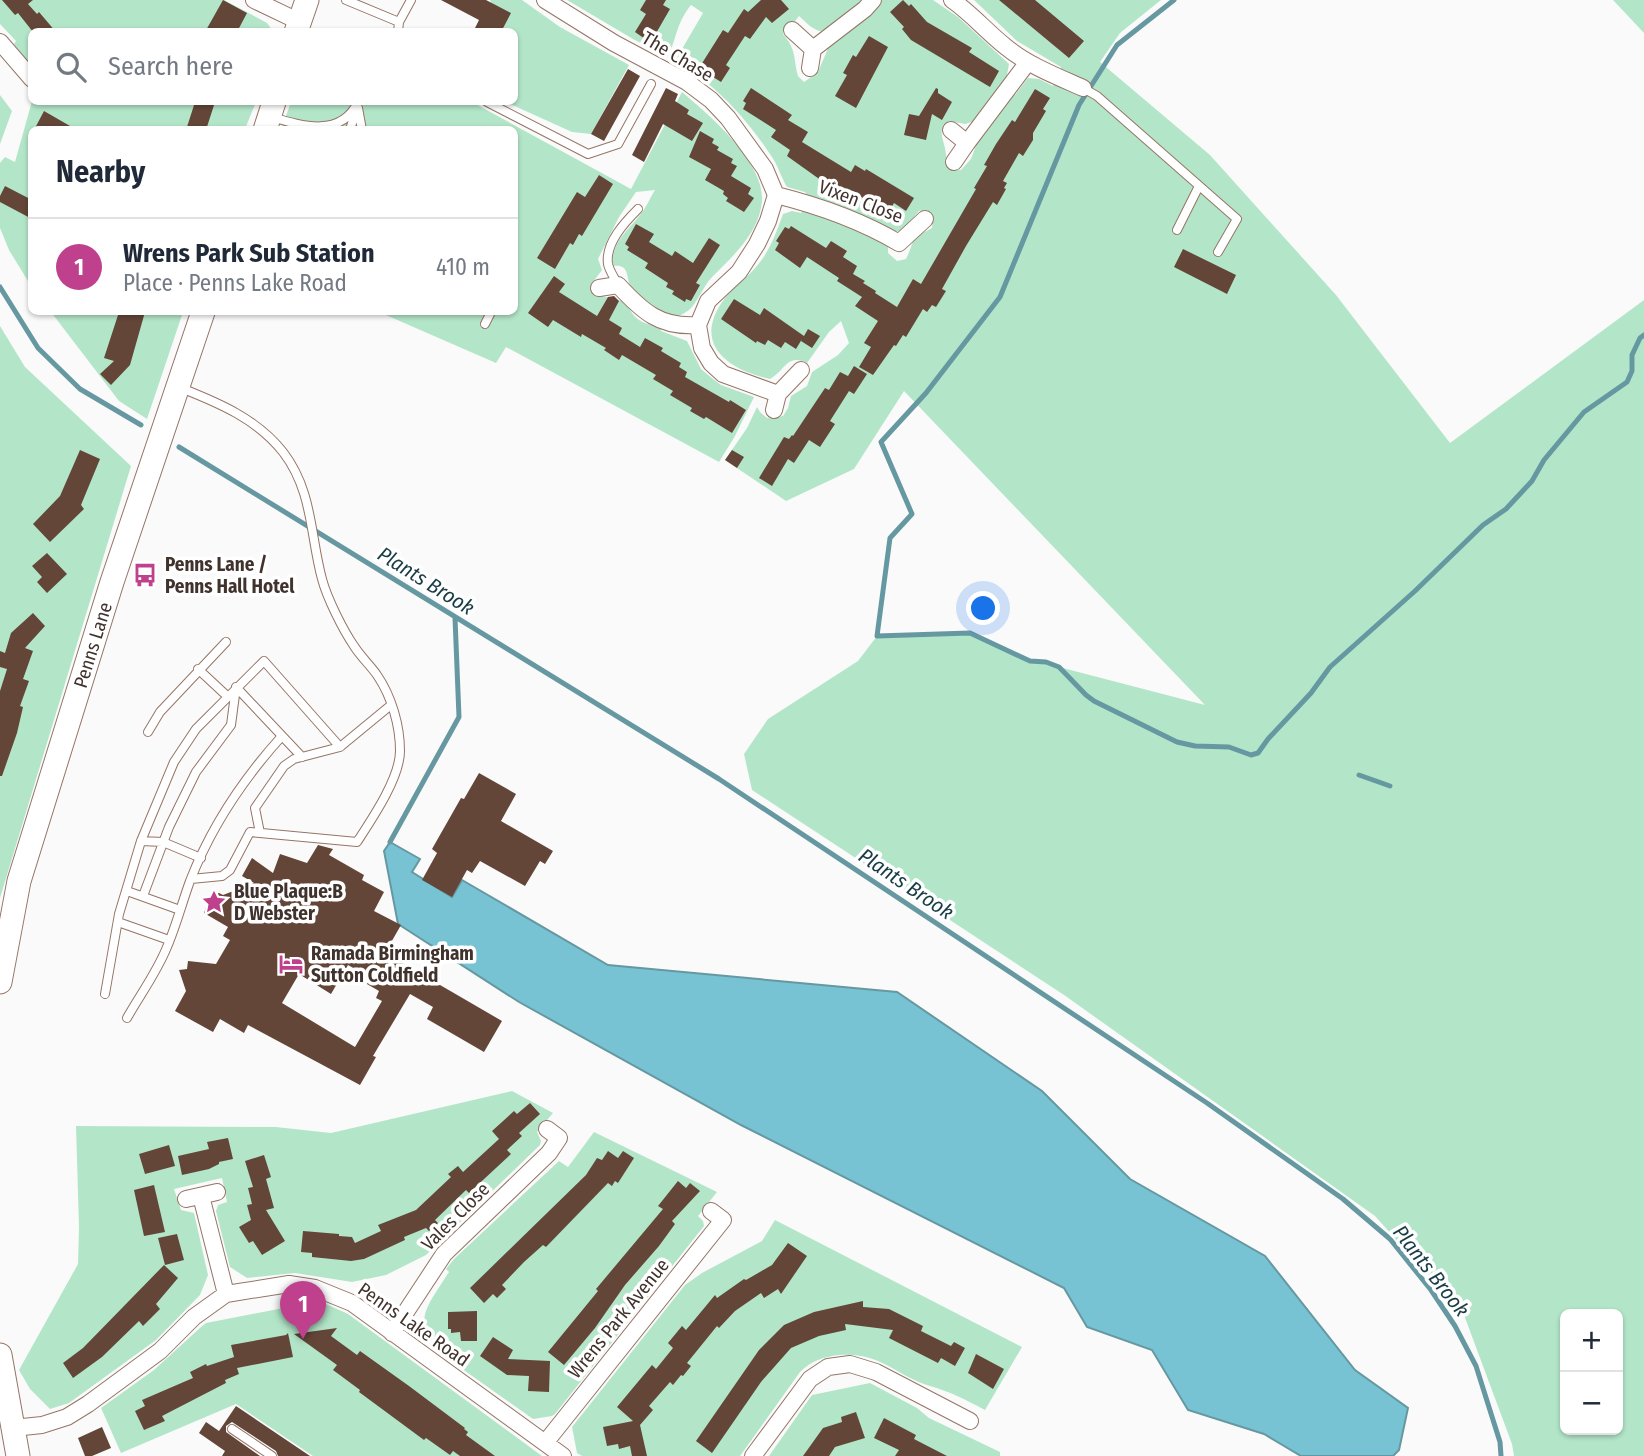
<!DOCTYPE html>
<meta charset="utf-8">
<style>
:root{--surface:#fff;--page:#f2f2f3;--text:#1f2937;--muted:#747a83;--line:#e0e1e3;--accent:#bf408d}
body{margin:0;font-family:"Fira Sans Condensed",sans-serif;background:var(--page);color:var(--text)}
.controls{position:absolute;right:21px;bottom:21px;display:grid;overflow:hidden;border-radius:10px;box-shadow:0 2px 5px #0004}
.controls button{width:63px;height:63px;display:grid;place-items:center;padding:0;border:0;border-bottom:2px solid var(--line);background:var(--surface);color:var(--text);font:35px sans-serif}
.you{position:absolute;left:984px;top:609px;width:24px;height:24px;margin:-18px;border:5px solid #fff;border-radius:50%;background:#1a73e8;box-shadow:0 0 0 10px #1a73e833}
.badge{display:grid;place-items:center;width:46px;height:46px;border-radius:50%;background:var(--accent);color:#fff;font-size:23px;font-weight:700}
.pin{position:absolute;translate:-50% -58px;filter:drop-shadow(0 2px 4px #0008)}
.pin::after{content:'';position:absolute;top:37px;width:24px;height:21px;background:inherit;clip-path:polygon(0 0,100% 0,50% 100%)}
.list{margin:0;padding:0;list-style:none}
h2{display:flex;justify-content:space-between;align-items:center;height:91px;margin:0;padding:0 28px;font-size:30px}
h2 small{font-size:23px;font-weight:400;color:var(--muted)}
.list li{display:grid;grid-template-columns:46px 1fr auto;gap:21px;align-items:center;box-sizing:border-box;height:98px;padding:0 28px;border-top:2px solid var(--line)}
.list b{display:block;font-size:26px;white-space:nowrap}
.list p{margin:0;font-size:23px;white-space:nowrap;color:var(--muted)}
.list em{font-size:23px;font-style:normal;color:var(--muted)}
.icon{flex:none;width:38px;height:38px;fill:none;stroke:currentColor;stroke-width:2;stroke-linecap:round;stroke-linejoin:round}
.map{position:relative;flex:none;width:1644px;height:1456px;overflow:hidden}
.search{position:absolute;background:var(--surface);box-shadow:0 2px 5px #0004;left:28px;top:28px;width:490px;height:77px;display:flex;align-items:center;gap:18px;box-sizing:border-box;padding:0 24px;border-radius:10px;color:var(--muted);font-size:26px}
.panel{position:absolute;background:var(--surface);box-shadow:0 2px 5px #0004;left:28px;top:126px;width:490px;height:189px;border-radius:10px}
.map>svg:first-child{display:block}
</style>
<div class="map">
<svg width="1644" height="1456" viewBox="0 0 1644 1456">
<rect width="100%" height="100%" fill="#fafafa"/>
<!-- green -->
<path fill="#b3e6c9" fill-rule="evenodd" d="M0 0H224L267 23 273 31 32 32 31 66 14 44 16 41 0 24Z
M490 0H522L560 27 629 65 591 134 572 132 506 102H514V32L501 31Z
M567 0H864L826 32C814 32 807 23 799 16L795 21 784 29 783 34C797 51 793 57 798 76L804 82 818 72 829 46 879 0H933L958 17 1009 64 1006 80 975 121 965 124 949 121 943 125C940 135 943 139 945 148 947 160 947 167 961 170L971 159 981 132 1011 92 1015 95 1028 78 1039 79 1053 86 1061 67 1017 41 974 0H1161L1120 33 1100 62 1210 155 1336 295 1450 443 1644 300V1456H1514L1512 1444 1464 1315 1375 1216 1064 995 752 790 744 754 768 719 858 661 877 636 970 633 1030 661 1046 662 1059 667 1205 705 904 391 854 469 786 501 725 460 747 428 757 407 760 412 767 418 783 416 788 408 791 396 807 386 812 372 838 355 849 343 841 321 829 332 807 363C787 353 785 371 770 379 726 369 691 343 725 298 734 286 747 278 756 267 770 251 776 233 783 214L792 211 801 213 804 209 836 217 858 232 888 244V253L897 261 906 259C917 237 907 241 932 228L933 216 927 210 919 211 902 231H895L857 213 809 198 805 192 787 187C781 177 778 166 772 157 746 118 716 84 675 61L703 13 691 5C676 24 677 37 668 57L633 39ZM1565 1314H1618V1430H1565Z
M1613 0H1644V33Z
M682 92C708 114 765 162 762 201 759 233 734 255 713 276 704 285 700 297 692 307 687 313 681 314 675 319L652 308 630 286C626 275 629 264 613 266 610 243 628 231 640 215 646 208 650 198 655 190L636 192 619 217 598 259 602 270 593 282V287L599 295 625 302C630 310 635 320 645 323 651 326 656 324 662 327L661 331 687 341 701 369 713 379 721 385 754 397 735 436 719 462 506 347 496 363 379 312H514V130H281L291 102H472L631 189Z
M0 95 12 111 0 144Z
M32 101 256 102 245 129 32 130 31 286 9 250 0 228V163L5 157 15 162Z
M51 312H183L147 419 119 401Z
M0 326 25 367 131 466 0 898Z
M512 1091 553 1113 537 1132 541 1141 540 1145 426 1255 386 1275 352 1282 295 1273 247 1278 230 1267 216 1211 218 1205 227 1202 222 1178 174 1189 181 1210 194 1213 208 1275 200 1295 156 1340 69 1403 50 1409 30 1389 19 1370 78 1264 79 1227 76 1126 276 1127 331 1133Z
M594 1132 717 1192 698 1216 703 1221 704 1226 555 1414 552 1416 533 1419 451 1361 454 1356C407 1327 424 1311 449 1272L446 1269 454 1259 559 1161 568 1167Z
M775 1220 1022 1347 985 1410C966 1400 951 1392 930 1386 894 1375 882 1352 839 1355 823 1357 811 1361 800 1372L740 1456H582L577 1453 572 1427 685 1285 702 1273 762 1241Z
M319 1301 348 1314 542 1456H313L236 1404 121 1453 101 1408 154 1370 201 1327 206 1323Z
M870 1383 917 1408 929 1418 1000 1452V1456H769L812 1395Z"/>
<!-- water -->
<path fill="#77c3d3" stroke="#6698a1" stroke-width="2" d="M390 842 420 859 412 872 452 897 462 880 608 965 897 992 1042 1091 1130 1179 1265 1256 1355 1370 1408 1408 1399 1450 1393 1456H1301L1264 1434 1188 1410 1152 1350 1087 1327 1064 1288 741 1125 519 1002 398 924 384 851Z"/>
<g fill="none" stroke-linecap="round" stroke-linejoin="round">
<!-- stream -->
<path stroke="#6698a1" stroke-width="5" d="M1174 0 1117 45 1079 105 1000 297 926 393 881 442 912 514 890 538 877 636 970 633 1030 661 1046 662 1059 667 1086 695 1094 701 1177 742 1195 746 1229 747 1251 755 1258 753 1268 739 1311 693 1330 667 1415 591 1483 525 1506 509 1532 481 1544 460 1584 412 1627 382 1632 371V355L1640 338 1644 335
M0 287 38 348 80 389 141 425
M179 447 719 779 1207 1103 1343 1199 1390 1239 1431 1290 1455 1326 1476 1366 1500 1442 1501 1456
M1359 775 1390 786
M390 842 459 717 455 618"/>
</g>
<!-- building -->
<path fill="#634638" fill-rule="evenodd" d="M2 0H33L28 4 37 14 39 12 56 32H33L18 13 15 15Z
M223 0 247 13 237 32H205Z
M441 0H486L511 13 501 32H473L479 20Z
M646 0H666L663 5 670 9 655 35 653 33 648 41 635 32 646 14 640 10Z
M761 0H781L789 9 772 23 766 17 750 39 745 36 726 65 730 68 721 82 699 68 723 30 728 33 744 9 748 12Z
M903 0 909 6 911 4 927 22 972 48 969 52 999 71 990 87 911 40 902 29 904 27 890 12Z
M999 0H1035L1084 41 1069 58Z
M869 36 888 47 856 108 835 96 847 75 843 73 853 55 856 57Z
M628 69 640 76 604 141 591 134Z
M666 88 678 94 675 101 689 110 687 114 703 123 692 141 663 124 644 162 632 155Z
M751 88 792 115 788 120 808 132 802 142 851 172 855 165 865 171 866 169 914 198 906 211 894 203 890 210 871 199 869 202 849 189 847 193 831 183 829 186 787 156 790 150 771 137 776 130 743 109 746 103 743 101Z
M936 88 938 89V93L952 102 942 120 932 114 926 140 904 135 909 114 919 116Z
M1035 89 1050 98 1043 109 1046 111 1033 133V140L1023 156 1019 153 1003 181 1007 183 1004 188 1006 189 997 205 993 202 966 246 942 289 946 291 936 307 932 305 927 312 923 309 906 337 903 335 896 346 894 345 873 375 859 367 871 347 864 343 878 321 855 306 862 297 837 281 839 278 807 257 800 268 775 250 779 243 776 241 785 227 789 229 791 226 826 248 831 241 847 251 843 257 857 266 853 274 865 281 863 283 876 291 875 293 897 307 913 279 921 284 976 189 974 188 987 166 984 165 996 144 1012 120 1015 122Z
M195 102H215L206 130H186Z
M44 111 77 130H34Z
M700 131 714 139 712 143 719 147 717 150 733 159 731 163 737 166 731 176 751 188 748 194 754 198 744 212 726 201 728 198 723 194 724 191 705 180 711 169 689 157Z
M599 175 613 184 582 236 579 234 573 245 570 243 555 269 537 258 577 192 585 197Z
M5 186 32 200V219L0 202V196Z
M636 224 654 234 649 242 672 256 675 251 693 263 709 238 720 245 696 283 700 285 691 301 686 299 685 302 672 294 674 291 666 287 668 283 645 268 648 263 627 250 629 247 625 244Z
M1183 249 1236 275 1227 294 1174 267Z
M554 276 565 284 559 292 597 316 608 297 614 296 619 301 609 320 622 328 619 334 640 347 645 338 663 348 661 351 681 363 679 367 687 372 685 377 729 402 730 400 746 410 732 433 706 417 704 419 690 411 692 408 670 395 673 391 653 379 656 375 622 355 619 360 604 350 606 348 582 334 581 337 553 320 548 327 528 313Z
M734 299 760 315 764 308 804 336 808 329 820 336 812 348 801 341 802 339 796 349 785 342 781 348 768 340 765 345 757 341 756 343 721 319Z
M119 312H145L130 365 111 385 100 374 114 361 104 358Z
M854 366 867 374 854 394 849 391 830 421 835 424 820 447 809 440 794 463 788 459 772 486 759 478 784 437 789 439 792 435 793 436 825 388 829 390 840 372 848 376Z
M80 450 100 459 81 505 84 509 50 542 33 524 60 496Z
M732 450 744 457 737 468 725 460Z
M47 553 67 574 47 593 37 582 42 577 32 566Z
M33 613 45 626 25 648 33 651 23 679 29 681 20 706 23 707 17 733 2 776H0V691L7 669 0 667V651L5 653 11 633Z
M479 773 516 794 501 821 553 851 545 864 540 861 525 886 480 861 472 873 467 870 452 897 422 880 437 853 432 849 461 798 464 799Z
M318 845 333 849 329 855 364 875 362 880 384 892 374 911 401 925 385 953 502 1021 484 1052 427 1019 433 1007 410 994 373 1056 376 1057 360 1085 248 1025 244 1033 220 1019 213 1032 175 1011 186 991 179 970 187 969 188 961 216 964 230 940 223 936 228 927 204 913 210 896 219 893 223 895 254 883 242 876 252 858 273 873 280 854 307 863ZM348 965 371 978 367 984 379 991 376 998 382 1001 355 1047 282 1003 299 974 331 994Z
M530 1103 540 1114 519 1133 522 1136 507 1150 511 1154 469 1193 466 1190 435 1220 438 1223 429 1231 426 1228 404 1237 405 1240 364 1259 351 1261 312 1257V1253L301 1252 303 1231 339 1234V1236L352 1237 355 1243 381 1231 378 1225 416 1210 451 1177 448 1174 458 1166 463 1172 499 1139 492 1131 514 1111 517 1114Z
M228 1138 233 1159 219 1162V1164L209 1169 182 1175 178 1156 209 1149 207 1142Z
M169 1145 175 1166 145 1174 139 1154Z
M608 1151 618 1158 623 1151 634 1158 618 1183 615 1181 612 1186 608 1183 546 1247 543 1245 524 1262 502 1285 506 1289 497 1298 493 1294 484 1303 470 1288 586 1175 597 1158 602 1160Z
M264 1155 271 1177 266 1179 274 1208 266 1210 285 1241 262 1255 253 1241 249 1243 239 1227 251 1220 247 1205 252 1204 248 1188 253 1187 245 1161Z
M678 1181 686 1188 690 1183 700 1191 672 1221 675 1224 659 1246 625 1285 595 1328 564 1365 548 1352 598 1291 596 1289 663 1209 658 1206Z
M154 1185 165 1232 144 1236 134 1190Z
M177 1234 184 1260 165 1265 158 1238Z
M788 1243 807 1256 781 1294 778 1289 764 1298 761 1293 735 1311 719 1328 717 1326 687 1363 691 1366 683 1376 681 1375 673 1385 670 1382 649 1406 653 1410 640 1425 647 1456H632L630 1446 619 1449 618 1444 607 1446 603 1427 633 1421 617 1407 652 1365 656 1369 673 1348 668 1343 682 1326 686 1330 715 1295 717 1298 744 1279 746 1280 772 1265Z
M164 1265 178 1278 156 1304 160 1309 143 1326 139 1321 102 1357 73 1378 63 1363 83 1348Z
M863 1301V1307L889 1309 923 1326 921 1331 951 1346 954 1342 965 1348 955 1366 941 1358 938 1363 889 1338 893 1330 845 1324 846 1330 819 1336 791 1348 761 1382 712 1453 696 1441 759 1350 784 1325 814 1312Z
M477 1311V1341H461L460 1332 451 1333V1329H448V1312Z
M337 1328 331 1336 357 1355 360 1351 409 1386 465 1428 464 1429 468 1432 466 1435 495 1456H460L453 1451 450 1455 426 1438 424 1440 359 1392 360 1390 333 1370 337 1365 294 1334Z
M288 1333 293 1357 237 1368 239 1374 225 1380 226 1383 162 1416 165 1421 144 1430 135 1411 145 1406 142 1400 193 1378 190 1372 206 1364 207 1366 234 1357 231 1345 286 1335Z
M493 1337 513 1350 508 1359 550 1361 549 1392 528 1391 529 1376 507 1375 480 1356Z
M976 1354 1004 1369 993 1389 968 1373Z
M236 1406 310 1456H278L276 1451 232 1422 226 1426V1432L260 1456H222L225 1451 199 1433 206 1422 219 1431Z
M856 1412 865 1438 835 1447 829 1456H803L823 1428 842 1422 841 1417Z
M884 1418 916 1435 914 1439 947 1456H895L899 1450 874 1438Z
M102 1427 111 1448 92 1456H85L78 1438Z"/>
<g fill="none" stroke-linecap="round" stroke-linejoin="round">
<!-- service casing -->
<g stroke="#957566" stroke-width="10">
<path id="service" d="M346 0 399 22 398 32
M399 22 411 0
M1083 88 1097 96 1237 219 1218 252
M487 102 588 154 618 144 651 84
M358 108 362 130
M272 117C302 126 341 138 358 102
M350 130 356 110
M1177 230 1199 186
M618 285C615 279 609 270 608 264 605 243 625 222 638 209
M485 324 491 312
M181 388C219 403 257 419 283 452 313 491 310 535 322 579 327 598 343 630 354 646 361 657 370 665 377 675 392 697 400 726 400 751 400 778 372 819 357 842L250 832 230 870 222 876 191 879
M198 669 227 696
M148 732 160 712 226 642
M260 833 255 808 284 766 294 759 340 747
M141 841 163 842 201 858
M127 891 180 910
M143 896 169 827 196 772 231 725 236 687 302 757
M118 922 169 940
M105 994 119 914 141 841 174 762 196 729 264 661 340 747 391 705
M127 1018C140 995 157 972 167 947 176 926 182 903 190 881 211 827 244 778 282 736
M232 1429 272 1456"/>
</g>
<!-- minor casing -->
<g stroke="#957566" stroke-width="18">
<path id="minor" d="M254 0 300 22
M545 0 614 43 687 82 711 100 728 118 765 169 776 195 768 221 757 244 739 272 708 301 698 325 702 348 711 363 723 374 778 394
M952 0C972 14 987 32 1006 47 1028 65 1056 76 1083 88
M792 30 813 49 810 68
M0 42 32 79
M813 49 865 9 873 0
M951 130 967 143 954 162
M967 143 1028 62
M776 195C820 206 860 220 899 243L925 219
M599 288 618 285C642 311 660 328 698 325
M774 410 778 394 801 370
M201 1196 226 1294
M186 1199 217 1192
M392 1333 444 1254 549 1153 559 1138 547 1129
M13 1428 42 1425 67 1417 88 1404 160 1351 194 1317 226 1294 289 1284 315 1288 352 1303 563 1456
M545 1443 723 1220 711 1211
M753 1456 810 1379 828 1367 850 1364 876 1372 970 1421"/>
</g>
<!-- secondary casing -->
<g stroke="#957566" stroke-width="25">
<g id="secondary">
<path d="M296 32 307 0"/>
<path d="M265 130 274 102"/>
<path id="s1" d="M0 982 19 881 112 582 203 312"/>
<path d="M0 1355 18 1456"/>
</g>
</g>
<!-- service -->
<use href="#service" stroke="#fff" stroke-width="8"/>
<!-- minor -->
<use href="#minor" stroke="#fff" stroke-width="16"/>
<!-- secondary -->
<use href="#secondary" stroke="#fff" stroke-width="23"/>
</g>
<!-- icons -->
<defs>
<g id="bus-bare" transform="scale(1.89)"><path d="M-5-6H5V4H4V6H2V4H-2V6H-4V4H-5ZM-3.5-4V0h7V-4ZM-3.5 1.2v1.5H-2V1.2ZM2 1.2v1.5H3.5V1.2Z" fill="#bf408d" stroke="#fff" stroke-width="2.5" paint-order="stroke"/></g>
<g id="sight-bare" transform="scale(1.89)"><path d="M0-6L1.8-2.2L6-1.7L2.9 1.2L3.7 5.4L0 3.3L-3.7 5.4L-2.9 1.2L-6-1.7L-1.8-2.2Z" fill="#bf408d" stroke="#fff" stroke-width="2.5" paint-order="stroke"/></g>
<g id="hotel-bare" transform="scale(1.89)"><path d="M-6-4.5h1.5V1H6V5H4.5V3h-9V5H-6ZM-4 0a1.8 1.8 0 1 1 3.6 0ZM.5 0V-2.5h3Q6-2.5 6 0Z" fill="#bf408d" stroke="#fff" stroke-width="2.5" paint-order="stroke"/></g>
</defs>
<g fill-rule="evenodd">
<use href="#bus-bare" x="145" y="575"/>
<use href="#sight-bare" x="214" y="902"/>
<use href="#hotel-bare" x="291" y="964"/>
</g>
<g text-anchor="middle" stroke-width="7" stroke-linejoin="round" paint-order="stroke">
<!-- street labels -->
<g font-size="19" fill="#40322c" stroke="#fff">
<text transform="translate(678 56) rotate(31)" y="7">The Chase</text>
<text transform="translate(861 201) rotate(21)" y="7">Vixen Close</text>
<text dy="7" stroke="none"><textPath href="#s1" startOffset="350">Penns Lane</textPath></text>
<text transform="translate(455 1216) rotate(-45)" y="7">Vales Close</text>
<text transform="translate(618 1318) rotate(-51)" y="7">Wrens Park Avenue</text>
<text transform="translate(414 1324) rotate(35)" y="7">Penns Lake Road</text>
</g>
<!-- poi labels -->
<g font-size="19" font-weight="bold" fill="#40322c" stroke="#fff" text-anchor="start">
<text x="165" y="571">Penns Lane /<tspan x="165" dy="22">Penns Hall Hotel</tspan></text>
<text x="234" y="898">Blue Plaque:B<tspan x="234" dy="22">D Webster</tspan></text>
<text x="311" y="960">Ramada Birmingham<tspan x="311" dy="22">Sutton Coldfield</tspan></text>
</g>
<!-- water labels -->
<g font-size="21" font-style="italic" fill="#193d45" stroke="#fff">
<text transform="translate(426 581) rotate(32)" y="7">Plants Brook</text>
<text transform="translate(906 884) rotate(34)" y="7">Plants Brook</text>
<text transform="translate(1431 1271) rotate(52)" y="7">Plants Brook</text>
</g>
</g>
</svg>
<div class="controls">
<button>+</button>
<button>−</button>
</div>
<div class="you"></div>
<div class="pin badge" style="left:303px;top:1339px">1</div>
<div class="search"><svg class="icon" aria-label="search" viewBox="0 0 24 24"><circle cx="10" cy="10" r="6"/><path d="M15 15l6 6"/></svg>Search here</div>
<section class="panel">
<h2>Nearby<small></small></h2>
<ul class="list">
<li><span class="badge">1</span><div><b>Wrens Park Sub Station</b><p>Place · Penns Lake Road</p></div><em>410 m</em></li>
</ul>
</section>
</div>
